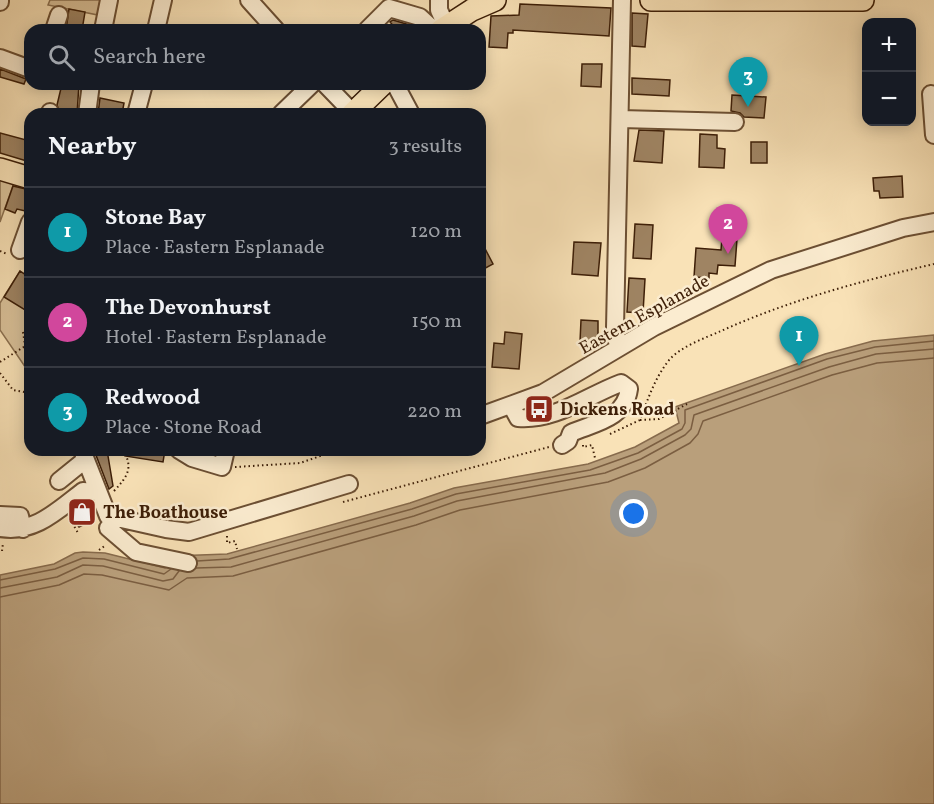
<!DOCTYPE html>
<meta charset="utf-8">
<style>
:root{--surface:#171b24;--page:#242831;--text:#f1f3f6;--muted:#9ea1a6;--line:#363941;--accent:#ea580c}
body{margin:0;font-family:Vollkorn,serif;background:var(--page);color:var(--text)}
.controls{position:absolute;right:18px;top:18px;display:grid;overflow:hidden;border-radius:12px;box-shadow:0 3px 15px #0003}
.controls button{width:54px;height:54px;display:grid;place-items:center;padding:0;border:0;border-bottom:2px solid var(--line);background:var(--surface);color:var(--text);font:30px sans-serif}
.you{position:absolute;left:634px;top:514px;width:21px;height:21px;margin:-15px;border:4px solid #fff;border-radius:50%;background:#1a73e8;box-shadow:0 0 0 9px #1a73e833}
.badge{display:grid;place-items:center;width:39px;height:39px;border-radius:50%;background:var(--accent);color:#fff;font-size:20px;font-weight:700}
.pin{position:absolute;translate:-50% -50px;filter:drop-shadow(0 2px 3px #0008)}
.pin::after{content:'';position:absolute;top:32px;width:21px;height:18px;background:inherit;clip-path:polygon(0 0,100% 0,50% 100%)}
.list{margin:0;padding:0;list-style:none}
h2{display:flex;justify-content:space-between;align-items:center;height:78px;margin:0;padding:0 24px;font-size:26px}
h2 small{font-size:20px;font-weight:400;color:var(--muted)}
.list li{display:grid;grid-template-columns:39px 1fr auto;gap:18px;align-items:center;box-sizing:border-box;height:90px;padding:0 24px;border-top:2px solid var(--line)}
.list b{display:block;font-size:22px;white-space:nowrap}
.list p{margin:0;font-size:20px;white-space:nowrap;color:var(--muted)}
.list em{font-size:20px;font-style:normal;color:var(--muted)}
.icon{flex:none;width:33px;height:33px;fill:none;stroke:currentColor;stroke-width:2;stroke-linecap:round;stroke-linejoin:round}
.map{position:relative;flex:none;width:934px;height:804px;overflow:hidden}
.search{position:absolute;background:var(--surface);box-shadow:0 3px 15px #0003;left:24px;top:24px;width:462px;height:66px;display:flex;align-items:center;gap:15px;box-sizing:border-box;padding:0 21px;border-radius:18px;color:var(--muted);font-size:22px}
.panel{position:absolute;background:var(--surface);box-shadow:0 3px 15px #0003;left:24px;top:108px;width:462px;height:348px;border-radius:18px}
.map>svg:first-child{display:block}
</style>
<div class="map">
<svg width="934" height="804" viewBox="0 0 934 804">
<rect width="100%" height="100%" fill="#f9e2b7"/>
<filter id="stains"><feTurbulence type="fractalNoise" baseFrequency=".00333" numOctaves="4"/><feColorMatrix values="0 0 0 0 .2 0 0 0 0 .09 0 0 0 0 .02 0 0 0 .5 -.17"/></filter>
<radialGradient id="worn" r=".72"><stop offset=".6" stop-color="#630" stop-opacity="0"/><stop offset="1" stop-color="#630" stop-opacity=".3"/></radialGradient>
<!-- green -->
<path fill="#d9c199" stroke="#8b7050" stroke-width="1.5" d="M50 0H107L103 16 48 5Z
M0 178 14 183 0 222Z
M20 271 30 278V374L0 330V303Z"/>
<!-- water -->
<path fill="#b99f7b" stroke="#876b4d" stroke-width="1.5" d="M934 335V804H0V575L54 564 75 553 83 552 105 553 165 568 173 556 227 554 410 503 454 488 588 464 635 447 679 423 675 407 825 354 873 341Z"/>
<g fill="none" stroke-linecap="round" stroke-linejoin="round">
<!-- shore -->
<path stroke="#7b5e41" stroke-width="1.5" d="M197 561 229 559 412 509 456 494 590 470 638 453 682 429 685 423V410L827 359 875 347 934 341
M196 568 231 567 414 516 457 501 605 473 641 459 685 435 691 429 694 415 829 367 876 354 934 349
M0 580 55 569 83 558 104 559 164 574 171 569
M0 588 57 577 83 565 103 566 163 581 173 579 179 571
M0 597 59 585 84 574 102 575 169 590 187 578 233 576 416 525 460 510 608 482 645 468 690 443 698 434 703 421 832 375 877 363 934 358"/>
</g>
<!-- building -->
<path fill="#9f8463" stroke="#3d1e07" stroke-width="1.5" d="M520 4 611 8 609 36 513 30V33H508L507 48 489 47 491 16 519 15Z
M69 9 85 12 82 30H66Z
M632 13 648 14 645 47 632 46Z
M393 20 413 26 416 30H397L390 22Z
M582 64H602L601 87 581 86Z
M0 69 26 79 24 84 0 77Z
M632 78 670 80 669 96 632 94Z
M62 84H79L77 114H60L57 105Z
M732 95 766 97 764 118 744 117 740 113 731 111Z
M100 98 124 103 122 114H98Z
M639 130 664 131 662 163 634 161Z
M0 133 30 141V162L0 153Z
M700 134 717 135V148L725 149 724 168 699 167Z
M751 142H767V163H751Z
M902 176 903 197 880 198 879 191H874L873 178Z
M13 186 30 190V212L17 209 15 213 5 209Z
M635 224 653 225 651 259 633 258Z
M722 238 737 239 735 266 718 265 717 274 709 273V278L694 277 696 248 721 250Z
M480 239 493 264 480 271Z
M574 242 601 243 598 276 572 274Z
M20 271 30 278V313L4 297Z
M629 278 645 279 643 313 627 312Z
M581 320 598 321V342H580Z
M505 332 522 334 519 369 492 367 494 343 504 344Z
M107 450 113 486 109 489 94 450Z
M126 450H165L163 462 125 456Z
M86 502 95 514 89 518 91 521 79 527 70 514Z"/>
<g fill="none" stroke-linecap="round" stroke-linejoin="round">
<!-- minor casing -->
<g stroke="#6c4f33" stroke-width="20">
<path id="minor" d="M249 0 276 30
M439 0V10L446 25
M0 2V0
M54 30 59 15
M103 30 109 0
M156 30 163 0
M367 30 389 8 420 17 434 30
M0 58 30 69
M325 84 353 113
M395 84 411 114
M931 94 934 135
M50 114V112
M87 114 91 84
M136 114 144 84
M281 114 312 84
M621 119 735 122
M20 250 30 222
M618 348 615 328 622 0
M511 405 518 418C556 421 586 396 621 383L629 389C625 419 594 423 571 433L568 441 562 445
M480 416 543 393 654 327 771 270 903 228 934 222
M82 450 108 516 166 529 189 532 349 484
M179 450 192 458 222 467 226 450
M59 481 85 460
M0 515 20 516 23 529
M0 528C34 534 57 511 83 491L96 492
M108 528 136 552 188 563"/>
</g>
<!-- major casing -->
<g stroke="#3d1e07" stroke-width="24">
<path id="major" d="M651 0H863
M441 30 472 10 495 0
M352 114 383 84
M0 169 30 178"/>
</g>
<!-- path -->
<path stroke="#3d1e07" stroke-width="2" stroke-dasharray="1.5 3" stroke-linecap="butt" d="M0 251 7 254
M23 332 25 345
M0 362 30 343
M0 373 13 390 30 393
M640 420 659 419 687 404
M610 434 640 420C648 399 655 377 670 359 682 346 705 338 721 331 790 300 861 281 934 264
M583 445V447L592 445 595 458
M235 467 300 463 338 450
M114 491C127 477 134 468 123 450
M343 502 549 447
M70 519 78 533
M227 536V543L235 541 237 549
M99 550 106 545
M2 551 3 543"/>
<!-- minor -->
<use href="#minor" stroke="#fbecd0" stroke-width="16"/>
<!-- major -->
<use href="#major" stroke="#f9e2b7" stroke-width="21"/>
</g>
<!-- icons -->
<defs>
<g id="bus-square" transform="scale(1.5)"><rect x="-9" y="-9" width="18" height="18" rx="4" fill="#8f2418" stroke="#fbecd0"/><path d="M-5-6H5V4H4V6H2V4H-2V6H-4V4H-5ZM-3.5-4V0h7V-4ZM-3.5 1.2v1.5H-2V1.2ZM2 1.2v1.5H3.5V1.2Z" fill="#fff"/></g>
<g id="shop-square" transform="scale(1.5)"><rect x="-9" y="-9" width="18" height="18" rx="4" fill="#8f2418" stroke="#fbecd0"/><path d="M-5-2.5h2.3a2.7 3.5 0 0 1 5.4 0H5L5.5 6h-11ZM-1.5-2.5h3a1.5 2.3 0 0 0-3 0Z" fill="#fff"/></g>
</defs>
<g fill-rule="evenodd">
<use href="#bus-square" x="539" y="409"/>
<use href="#shop-square" x="82" y="512"/>
</g>
<g text-anchor="middle" stroke-width="5" stroke-linejoin="round" paint-order="stroke">
<!-- street labels -->
<g font-size="18" fill="#3d1e07" stroke="#fbecd0">
<text transform="translate(644 314) rotate(-29)" y="6">Eastern Esplanade</text>
</g>
<!-- poi labels -->
<g font-size="18" font-weight="bold" fill="#3d1e07" stroke="#fbecd0" text-anchor="start">
<text x="560" y="415">Dickens Road</text>
<text x="103" y="518">The Boathouse</text>
</g>
</g>
<rect width="100%" height="100%" filter="url(#stains)"/>
<rect width="100%" height="100%" fill="url(#worn)"/>
</svg>
<div class="controls">
<button>+</button>
<button>−</button>
</div>
<div class="you"></div>
<div class="pin badge" style="left:799px;top:366px;background:#0f9aa8">1</div>
<div class="pin badge" style="left:728px;top:254px;background:#d1479c">2</div>
<div class="pin badge" style="left:748px;top:107px;background:#0f9aa8">3</div>
<div class="search"><svg class="icon" aria-label="search" viewBox="0 0 24 24"><circle cx="10" cy="10" r="6"/><path d="M15 15l6 6"/></svg>Search here</div>
<section class="panel">
<h2>Nearby<small>3 results</small></h2>
<ul class="list">
<li><span class="badge" style="background:#0f9aa8">1</span><div><b>Stone Bay</b><p>Place · Eastern Esplanade</p></div><em>120 m</em></li>
<li><span class="badge" style="background:#d1479c">2</span><div><b>The Devonhurst</b><p>Hotel · Eastern Esplanade</p></div><em>150 m</em></li>
<li><span class="badge" style="background:#0f9aa8">3</span><div><b>Redwood</b><p>Place · Stone Road</p></div><em>220 m</em></li>
</ul>
</section>
</div>
